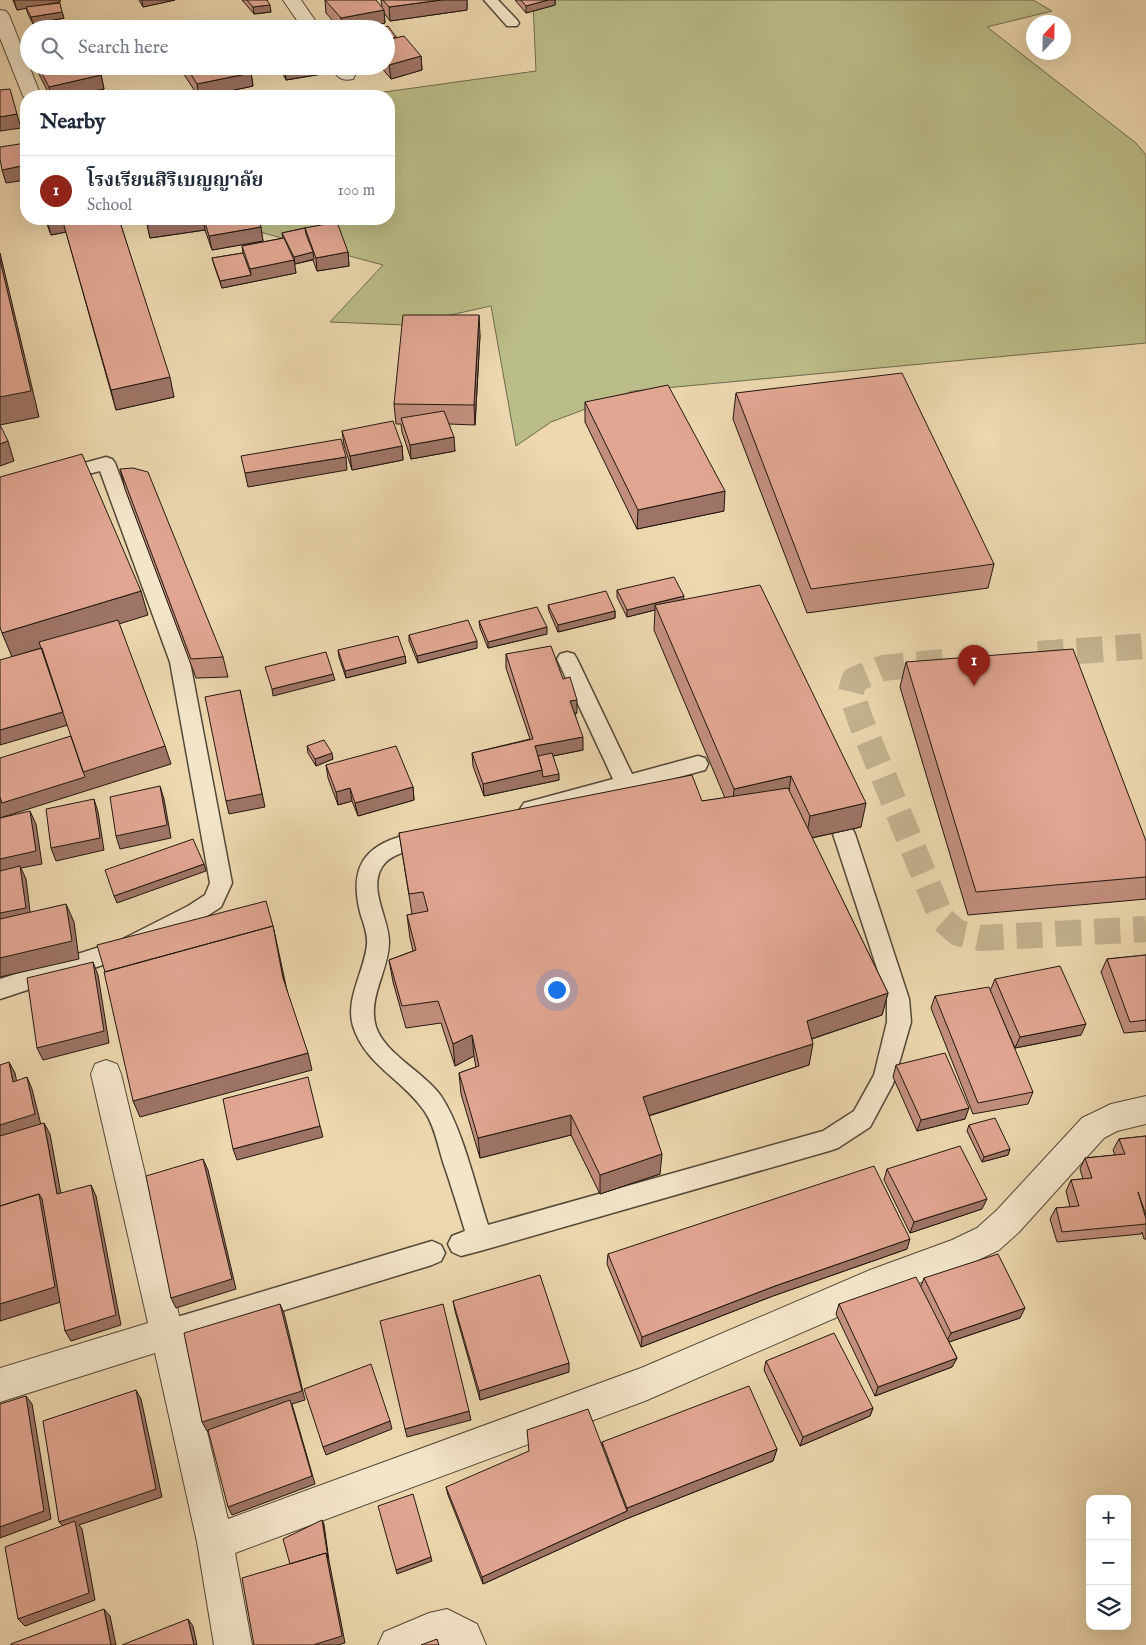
<!DOCTYPE html>
<meta charset="utf-8">
<style>
:root{--surface:#fff;--page:#f6f6f7;--text:#1f2937;--muted:#747a83;--line:#e0e1e3;--accent:#8f2418}
body{margin:0;font-family:"IM FELL English","Noto Serif Thai",serif;background:var(--page);color:var(--text)}
.controls{position:absolute;right:15px;bottom:15px;display:grid;overflow:hidden;border-radius:10px;box-shadow:0 5px 20px #0002}
.controls button{width:45px;height:45px;display:grid;place-items:center;padding:0;border:0;border-bottom:1px solid var(--line);background:var(--surface);color:var(--text);font:25px sans-serif}
.compass{position:absolute;left:1026px;top:15px;width:45px;height:45px;border-radius:50%;background:var(--surface);box-shadow:0 5px 20px #0002;rotate:22deg}
.you{position:absolute;left:556px;top:989px;width:18px;height:18px;margin:-12px;border:4px solid #fff;border-radius:50%;background:#1a73e8;box-shadow:0 0 0 8px #1a73e833}
.badge{display:grid;place-items:center;width:32px;height:32px;border-radius:50%;background:var(--accent);color:#fff;font-size:16px;font-weight:700}
.pin{position:absolute;translate:-50% -41px;filter:drop-shadow(0 1px 2px #0008)}
.pin::after{content:'';position:absolute;top:26px;width:18px;height:15px;background:inherit;clip-path:polygon(0 0,100% 0,50% 100%)}
.list{margin:0;padding:0;list-style:none}
h2{display:flex;justify-content:space-between;align-items:center;height:65px;margin:0;padding:0 20px;font-size:21px}
h2 small{font-size:16px;font-weight:400;color:var(--muted)}
.list li{display:grid;grid-template-columns:32px 1fr auto;gap:15px;align-items:center;box-sizing:border-box;height:70px;padding:0 20px;border-top:1px solid var(--line)}
.list b{display:block;font-size:19px;white-space:nowrap}
.list p{margin:0;font-size:16px;white-space:nowrap;color:var(--muted)}
.list em{font-size:16px;font-style:normal;color:var(--muted)}
.icon{flex:none;width:28px;height:28px;fill:none;stroke:currentColor;stroke-width:2;stroke-linecap:round;stroke-linejoin:round}
.map{position:relative;flex:none;width:1146px;height:1645px;overflow:hidden}
.search{position:absolute;background:var(--surface);box-shadow:0 5px 20px #0002;left:20px;top:20px;width:375px;height:55px;display:flex;align-items:center;gap:12px;box-sizing:border-box;padding:0 18px;border-radius:28px;color:var(--muted);font-size:19px}
.panel{position:absolute;background:var(--surface);box-shadow:0 5px 20px #0002;left:20px;top:90px;width:375px;height:135px;border-radius:20px}
.map>svg:first-child{display:block}
</style>
<div class="map">
<svg width="1146" height="1645" viewBox="0 0 1146 1645">
<rect width="100%" height="100%" fill="#ecd7ae"/>
<filter id="stains"><feTurbulence type="fractalNoise" baseFrequency=".004" numOctaves="4"/><feColorMatrix values="0 0 0 0 .2 0 0 0 0 .09 0 0 0 0 .02 0 0 0 .5 -.17"/></filter>
<radialGradient id="worn" r=".72"><stop offset=".6" stop-color="#630" stop-opacity="0"/><stop offset="1" stop-color="#630" stop-opacity=".3"/></radialGradient>
<!-- green -->
<path fill="#bbbd88" stroke="#6e6a4c" d="M536 0H1033L1052 11 987 27 1136 143 1146 155V343L633 391 551 422 516 446 491 306 405 325 330 322 383 265 211 219H389V96H370V94L536 71 533 3Z"/>
<g fill="none" stroke-linecap="round" stroke-linejoin="round">
<!-- minor-tunnel -->
<path stroke="#c4b18e" stroke-width="26" stroke-dasharray="26 13" stroke-linecap="butt" d="M1038 654 1146 646
M943 662 883 668 854 680 851 692 860 719 942 919 958 933 981 938 1146 929"/>
<!-- service casing -->
<g stroke="#544737" stroke-width="3">
<path id="service" d="M484 0H498L517 20 519 23 517 26H507Z
M106 457 112 459 115 463 190 662 232 883 221 907 204 918 136 954 0 999V979L121 940 188 906 205 895 210 883 170 662 100 471 61 481 55 479 52 475 55 471Z
M567 652 574 654 577 659 632 774 698 756 705 758 708 764 705 770 531 817 524 815 520 809 524 803 613 779 557 659 560 654Z
M844 825 852 828 855 834 909 999 911 1022 893 1084 870 1127 838 1148 829 1151 480 1251 461 1256 452 1252 448 1244 452 1236 465 1231C458 1208 451 1185 443 1162 438 1146 435 1127 425 1112 404 1080 365 1065 353 1026 345 999 364 972 367 945 368 933 363 923 360 912 351 875 359 850 396 838 409 833 424 827 437 831L440 837 437 843C420 849 392 851 382 867 368 890 389 918 389 942 389 970 367 998 376 1027 385 1054 424 1072 441 1096 462 1127 476 1188 488 1225L823 1131 854 1111 874 1075 887 1022V999L833 834 836 828Z
M432 1241 441 1245 445 1253 441 1261 432 1265 167 1346 158 1342 154 1333 158 1324 167 1320Z"/>
</g>
<!-- minor casing -->
<g stroke="#544737" stroke-width="2">
<path id="minor" d="M283 0H301L321 29H303Z
M0 10 6 11 9 15 41 96H26V100L23 96 0 38Z
M330 66H349L355 75 353 79C340 82 337 76 330 66Z
M106 1060 117 1064 121 1074 228 1519 641 1368 870 1270 952 1240 977 1228 997 1210 1082 1118 1111 1104 1146 1096V1124L1117 1131 1104 1138 1019 1232 999 1250 972 1263 890 1294 645 1401 235 1553 252 1645H214L197 1542 155 1353 0 1402V1368L148 1323 91 1074 95 1064Z
M447 1609 477 1624 486 1645H378L384 1632 429 1613Z"/>
</g>
<!-- service -->
<use href="#service" fill="#f3e5ca" fill-rule="evenodd"/>
<!-- minor -->
<use href="#minor" fill="#f3e5ca" fill-rule="evenodd"/>
</g>
<!-- wall -->
<path fill="#c28f7e" stroke="#22170f" d="M13 0H60V2L42 5 62 12 64 18 33 24 28 14 26 8 17 10Z
M139 0H175L143 7Z
M242 0H267L271 12 254 14Z
M325 0 382 7 381 0H467V10L390 21 384 13 385 23 357 29H340L326 13Z
M515 0H555V5L526 13Z
M386 29 421 56 422 70 391 79 380 66H386Z
M35 66H97L101 75 104 89 71 96H50Z
M184 66H247L251 73 253 86 206 96H198L185 76Z
M279 66H327L328 73 286 80Z
M45 219H119L174 397 116 410 66 232 51 235Z
M146 219H258L263 241 212 250 205 230 150 238Z
M305 228 348 252 349 266 317 271 313 260 295 264 294 263 296 273 222 288 214 265 212 258 243 253 242 246 283 238 282 233Z
M480 335 475 425 449 424 455 451 411 459 402 432 401 424H396L394 404Z
M736 393 994 564 988 588 807 613 733 419Z
M585 402 724 511 637 529 585 422Z
M342 431 402 446 403 460 352 470 344 445Z
M120 469 223 657 228 677 196 678 125 489Z
M617 590 684 600 861 827 812 838 888 993 882 1015 812 1039 809 1065 649 1116 660 1174 600 1194 571 1135 480 1158 461 1094 459 1073 476 1067 474 1056 455 1066 441 1023 406 1028 393 982 389 960 413 951 410 938 407 915 412 914 399 833 702 801 725 798 654 630 655 610 627 617 617 597Z
M548 605 615 611V618L558 632 549 611Z
M479 621 547 634 488 648 480 628Z
M409 635 477 648 418 663 409 641Z
M338 650 405 656 406 663 346 678 339 657Z
M506 654 563 679 577 713 575 714 583 750 553 756 559 780 484 796 473 766 472 753 530 739 506 668Z
M906 662 1146 841V899L968 915 900 687Z
M307 746 333 759 316 766 308 753Z
M326 765 413 787 414 800 358 816 352 801 338 805 328 778Z
M1146 955V1031L1124 1033 1101 972 1107 959Z
M995 979 1081 1035 1015 1048 990 991Z
M935 996 1033 1092 1028 1104 973 1114 931 1008Z
M896 1065 965 1119 917 1131 893 1077Z
M969 1125 1010 1149 1008 1155 982 1162 967 1131Z
M1146 1136V1239H1144L1142 1232 1141 1234 1057 1242 1050 1219 1056 1208 1070 1207 1066 1191 1071 1180 1083 1179 1080 1169 1085 1158 1115 1155 1113 1150 1119 1139Z
M887 1169 982 1209 910 1233 884 1180Z
M907 1249 773 1296 641 1347 607 1264 608 1254Z
M924 1278 1020 1318 949 1342 957 1358 952 1367 875 1396 836 1314 839 1304 921 1286Z
M453 1301 569 1372 480 1400 455 1311Z
M766 1361 873 1408 870 1416 800 1446 764 1370Z
M602 1442 777 1449 773 1461 626 1519 483 1584 448 1495 446 1487 602 1446Z"/>
<!-- shaded-wall -->
<path fill="#9e7466" stroke="#22170f" d="M14 0H60V2L17 10Z
M142 0H175L143 7Z
M441 0H467V10L390 21 389 7Z
M548 0H555V5L526 13V6Z
M270 5 271 12 254 14 253 7Z
M384 10 385 23 357 29H342L341 18Z
M62 12 64 18 33 24 31 17Z
M421 56 422 70 391 79 389 65Z
M287 66H327L328 73 286 80 284 67Z
M251 73 253 86 206 96H199L197 84Z
M101 75 104 89 71 96H51L49 87Z
M17 114 21 128 0 131V117Z
M26 165V180L6 183 2 170Z
M58 219H94L66 232 51 235 47 221Z
M184 219H203L205 230 150 238 147 224Z
M261 227 263 241 212 250 209 236Z
M313 252 314 259 295 264 294 257Z
M348 252 349 266 317 271 316 258Z
M0 253 39 417 0 425Z
M294 260 296 273 222 288 220 281 251 275 250 269Z
M479 315 480 335 475 425 474 405Z
M170 377 174 397 116 410 111 390Z
M454 437 455 451 411 459 410 445Z
M8 441 14 461 0 466V444Z
M402 446 403 460 352 470 350 456Z
M346 457 347 470 248 487 245 473Z
M725 491 724 511 637 529 638 510Z
M141 591 148 615 12 657 2 633Z
M684 596 683 603 655 605V610L627 617V610Z
M615 611V618L558 632V625Z
M547 627V634L488 648V642Z
M477 641V648L418 663 417 656Z
M405 656 406 663 346 678 345 671Z
M333 674 335 680 273 696 272 689Z
M240 690 265 807 229 814 226 801Z
M577 700V713L570 714V701Z
M63 712 68 725 0 745V730Z
M71 736 165 746 171 764 0 818V791Z
M583 737V750L537 759 535 746Z
M332 753 333 759 316 766 315 759Z
M542 770 559 774V780L484 796 483 784Z
M791 776 788 800 732 812 734 789Z
M160 786 164 799 171 838 120 849 116 836Z
M413 787 414 800 358 816 355 803Z
M350 788 352 801 338 805 336 792Z
M94 799 98 812 104 850 56 861 51 848Z
M866 803 861 827 806 839 810 816Z
M30 811 36 824 42 864 21 868 26 879 31 920 0 927V859Z
M204 864 206 871 117 903 114 896Z
M66 904 74 922 79 959 0 977V958Z
M273 926 277 944 288 995 283 978Z
M93 962 98 975 109 1043 43 1060 37 1048Z
M888 993 882 1015 802 1042 807 1021Z
M1086 1024 1081 1035 1015 1048 1020 1037Z
M472 1035 474 1056 455 1066 453 1044Z
M813 1044 809 1065 641 1118 643 1097Z
M308 1053 312 1070 140 1117 133 1101Z
M9 1062 15 1073 19 1093 13 1082Z
M27 1077 32 1089 41 1125 0 1138V1125Z
M969 1108 965 1119 917 1131 921 1120Z
M571 1115V1135L480 1158 478 1138Z
M44 1123 50 1134 63 1205 57 1194Z
M320 1126 323 1137 237 1160 233 1149Z
M1010 1149 1008 1155 982 1162 984 1157Z
M662 1154 660 1174 600 1194V1175Z
M203 1159 208 1170 236 1289 176 1308 171 1298Z
M91 1185 96 1196 121 1325 71 1341 65 1331Z
M39 1194 48 1209 64 1301 0 1321V1304Z
M987 1199 982 1209 910 1233 914 1222Z
M910 1239 907 1249 773 1296 641 1347 642 1337 775 1286Z
M280 1304 284 1313 305 1400 292 1404 315 1484 232 1515 228 1507 291 1404 207 1431 202 1422Z
M1025 1308 1020 1318 946 1343 951 1333Z
M957 1358 952 1367 875 1396 878 1387Z
M569 1363V1372L480 1400 479 1391Z
M136 1390 141 1399 162 1497 79 1525 82 1529 95 1600 25 1626 18 1619 66 1529 59 1522Z
M26 1396 32 1404 51 1519 0 1538V1527Z
M873 1408 870 1416 800 1446 803 1437Z
M469 1411 471 1420 407 1437 405 1429Z
M390 1421 392 1429 326 1455 323 1447Z
M777 1449 773 1461 626 1519 483 1584 482 1577 627 1511V1508Z
M322 1520 324 1524 329 1561 345 1643 338 1645H313L328 1561Z
M431 1557 432 1561 397 1574 396 1570Z
M104 1609 110 1616 116 1645H111Z
M188 1619 193 1626 197 1645H194Z"/>
<!-- building -->
<path fill="#e1a692" stroke="#22170f" d="M247 0H267L270 5 253 7Z
M325 0H376L384 10 341 18Z
M383 0H441L389 7Z
M521 0H548L526 6Z
M60 3 62 12 31 17 26 7Z
M388 26 396 37 386 40V29H380Z
M404 36 421 56 389 65 386 61V40Z
M38 66H97L101 75 49 87Z
M186 66H247L251 73 197 84Z
M10 89 17 114 0 117V90Z
M26 143V165L2 170 0 159V147Z
M47 219H58L47 221Z
M82 219H119L170 377 111 390 63 222Z
M146 219H184L147 224Z
M204 219H258L261 227 209 236Z
M337 222 348 252 316 258 305 228Z
M305 228 306 234 313 252 294 257 282 233Z
M284 238 294 260 250 269 242 246Z
M243 253 251 275 220 281 212 258Z
M0 260 31 391 0 397Z
M403 315H479L474 405 394 404Z
M902 373 994 564 811 589 736 393Z
M668 385 725 491 638 510 585 402Z
M444 411 454 437 410 445 401 418Z
M393 421 402 446 350 456 342 431Z
M0 425 8 441 0 444Z
M341 439 346 457 245 473 241 456Z
M82 454 141 591 2 633 0 627V477Z
M133 468 148 472 223 657 191 659 120 469Z
M674 577 684 596 627 610 617 590Z
M760 585 866 803 810 816 791 776 734 789 655 605Z
M606 591 615 611 558 625 548 605Z
M537 607 547 627 488 642 479 621Z
M118 620 165 746 83 772 39 642Z
M468 620 477 641 417 656 409 635Z
M398 636 405 656 345 671 338 650Z
M551 646 563 679 570 677 577 700 570 701 583 737 535 746 542 770 483 784 472 753 533 739 506 654Z
M42 648 63 712 0 730V660Z
M1073 649 1146 841V877L976 892 906 662Z
M326 652 333 674 272 689 265 667Z
M240 690 262 794 226 801 205 697Z
M71 736 85 777 2 803 0 797V758Z
M324 740 332 753 315 759 307 746Z
M396 746 413 787 355 803 350 788 336 792 326 765Z
M552 753 559 774 543 777 542 770 538 756Z
M692 775 702 801 788 788 888 993 807 1021 813 1044 643 1097 662 1154 600 1175 571 1115 478 1138 459 1073 479 1066 472 1035 453 1044 438 1001 402 1006 389 960 416 950 407 915 428 911 423 892 409 894 399 833Z
M160 786 167 825 116 836 110 797Z
M94 799 100 838 51 848 46 809Z
M30 811 36 851 0 859V818Z
M193 839 204 864 114 896 105 870Z
M20 866 26 908 0 913V871Z
M266 901 273 926 105 972 97 945Z
M66 904 72 941 0 958V919Z
M273 926 283 978 308 1053 133 1101 104 972Z
M1146 955V1020L1130 1022 1107 959Z
M93 962 104 1031 37 1048 27 978Z
M1060 966 1086 1024 1020 1037 995 979Z
M989 987 1033 1092 978 1103 935 996Z
M945 1053 969 1108 921 1120 896 1065Z
M9 1062 13 1082 27 1077 35 1114 0 1125V1065Z
M308 1077 320 1126 233 1149 223 1099Z
M995 1118 1010 1149 984 1157 969 1125Z
M44 1123 57 1194 91 1185 116 1315 65 1331 42 1199 39 1194 0 1206V1136Z
M1146 1136V1215L1138 1192 1146 1219V1224L1062 1232 1056 1208 1079 1206 1071 1180 1092 1178 1085 1158 1125 1154 1119 1139Z
M960 1146 987 1199 914 1222 887 1169Z
M203 1159 232 1279 171 1298 146 1176Z
M874 1166 910 1239 775 1286 642 1337 608 1254Z
M39 1194 55 1287 0 1304V1206Z
M998 1254 1025 1308 951 1333 924 1278Z
M540 1275 569 1363 479 1391 453 1301Z
M916 1277 957 1358 878 1387 839 1304Z
M280 1304 302 1391 202 1422 184 1333Z
M443 1304 469 1411 405 1429 380 1321Z
M834 1333 873 1408 803 1437 766 1361Z
M371 1364 390 1421 323 1447 304 1389Z
M749 1386 777 1449 627 1508 602 1442Z
M136 1390 156 1489 59 1522 43 1421Z
M26 1396 44 1511 0 1527V1404Z
M290 1400 312 1476 228 1507 208 1430Z
M588 1409 627 1511 482 1577 446 1487 529 1451 527 1430Z
M413 1494 431 1557 396 1570 378 1506Z
M322 1520 328 1557 326 1553 290 1564 283 1539Z
M75 1521 89 1593 18 1619 5 1547Z
M326 1553 342 1636 313 1645H254L242 1578Z
M104 1609 111 1645H11V1644Z
M188 1619 194 1645H122Z
M437 1639 439 1645H421Z"/>
<rect width="100%" height="100%" filter="url(#stains)"/>
<rect width="100%" height="100%" fill="url(#worn)"/>
</svg>
<div class="controls">
<button>+</button>
<button>−</button>
<button><svg class="icon" aria-label="layers" viewBox="0 0 24 24"><path d="M12 4l9 5-9 5-9-5zM3 14l9 5 9-5"/></svg></button>
</div>
<svg class="compass" viewBox="-18 -18 36 36"><path d="M0-13l5 13h-10z" fill="#e53935"/><path d="M0 13l5-13h-10z" fill="#747a83"/></svg>
<div class="you"></div>
<div class="pin badge" style="left:974px;top:686px">1</div>
<div class="search"><svg class="icon" aria-label="search" viewBox="0 0 24 24"><circle cx="10" cy="10" r="6"/><path d="M15 15l6 6"/></svg>Search here</div>
<section class="panel">
<h2>Nearby<small></small></h2>
<ul class="list">
<li><span class="badge">1</span><div><b>โรงเรียนสิริเบญญาลัย</b><p>School</p></div><em>100 m</em></li>
</ul>
</section>
</div>
